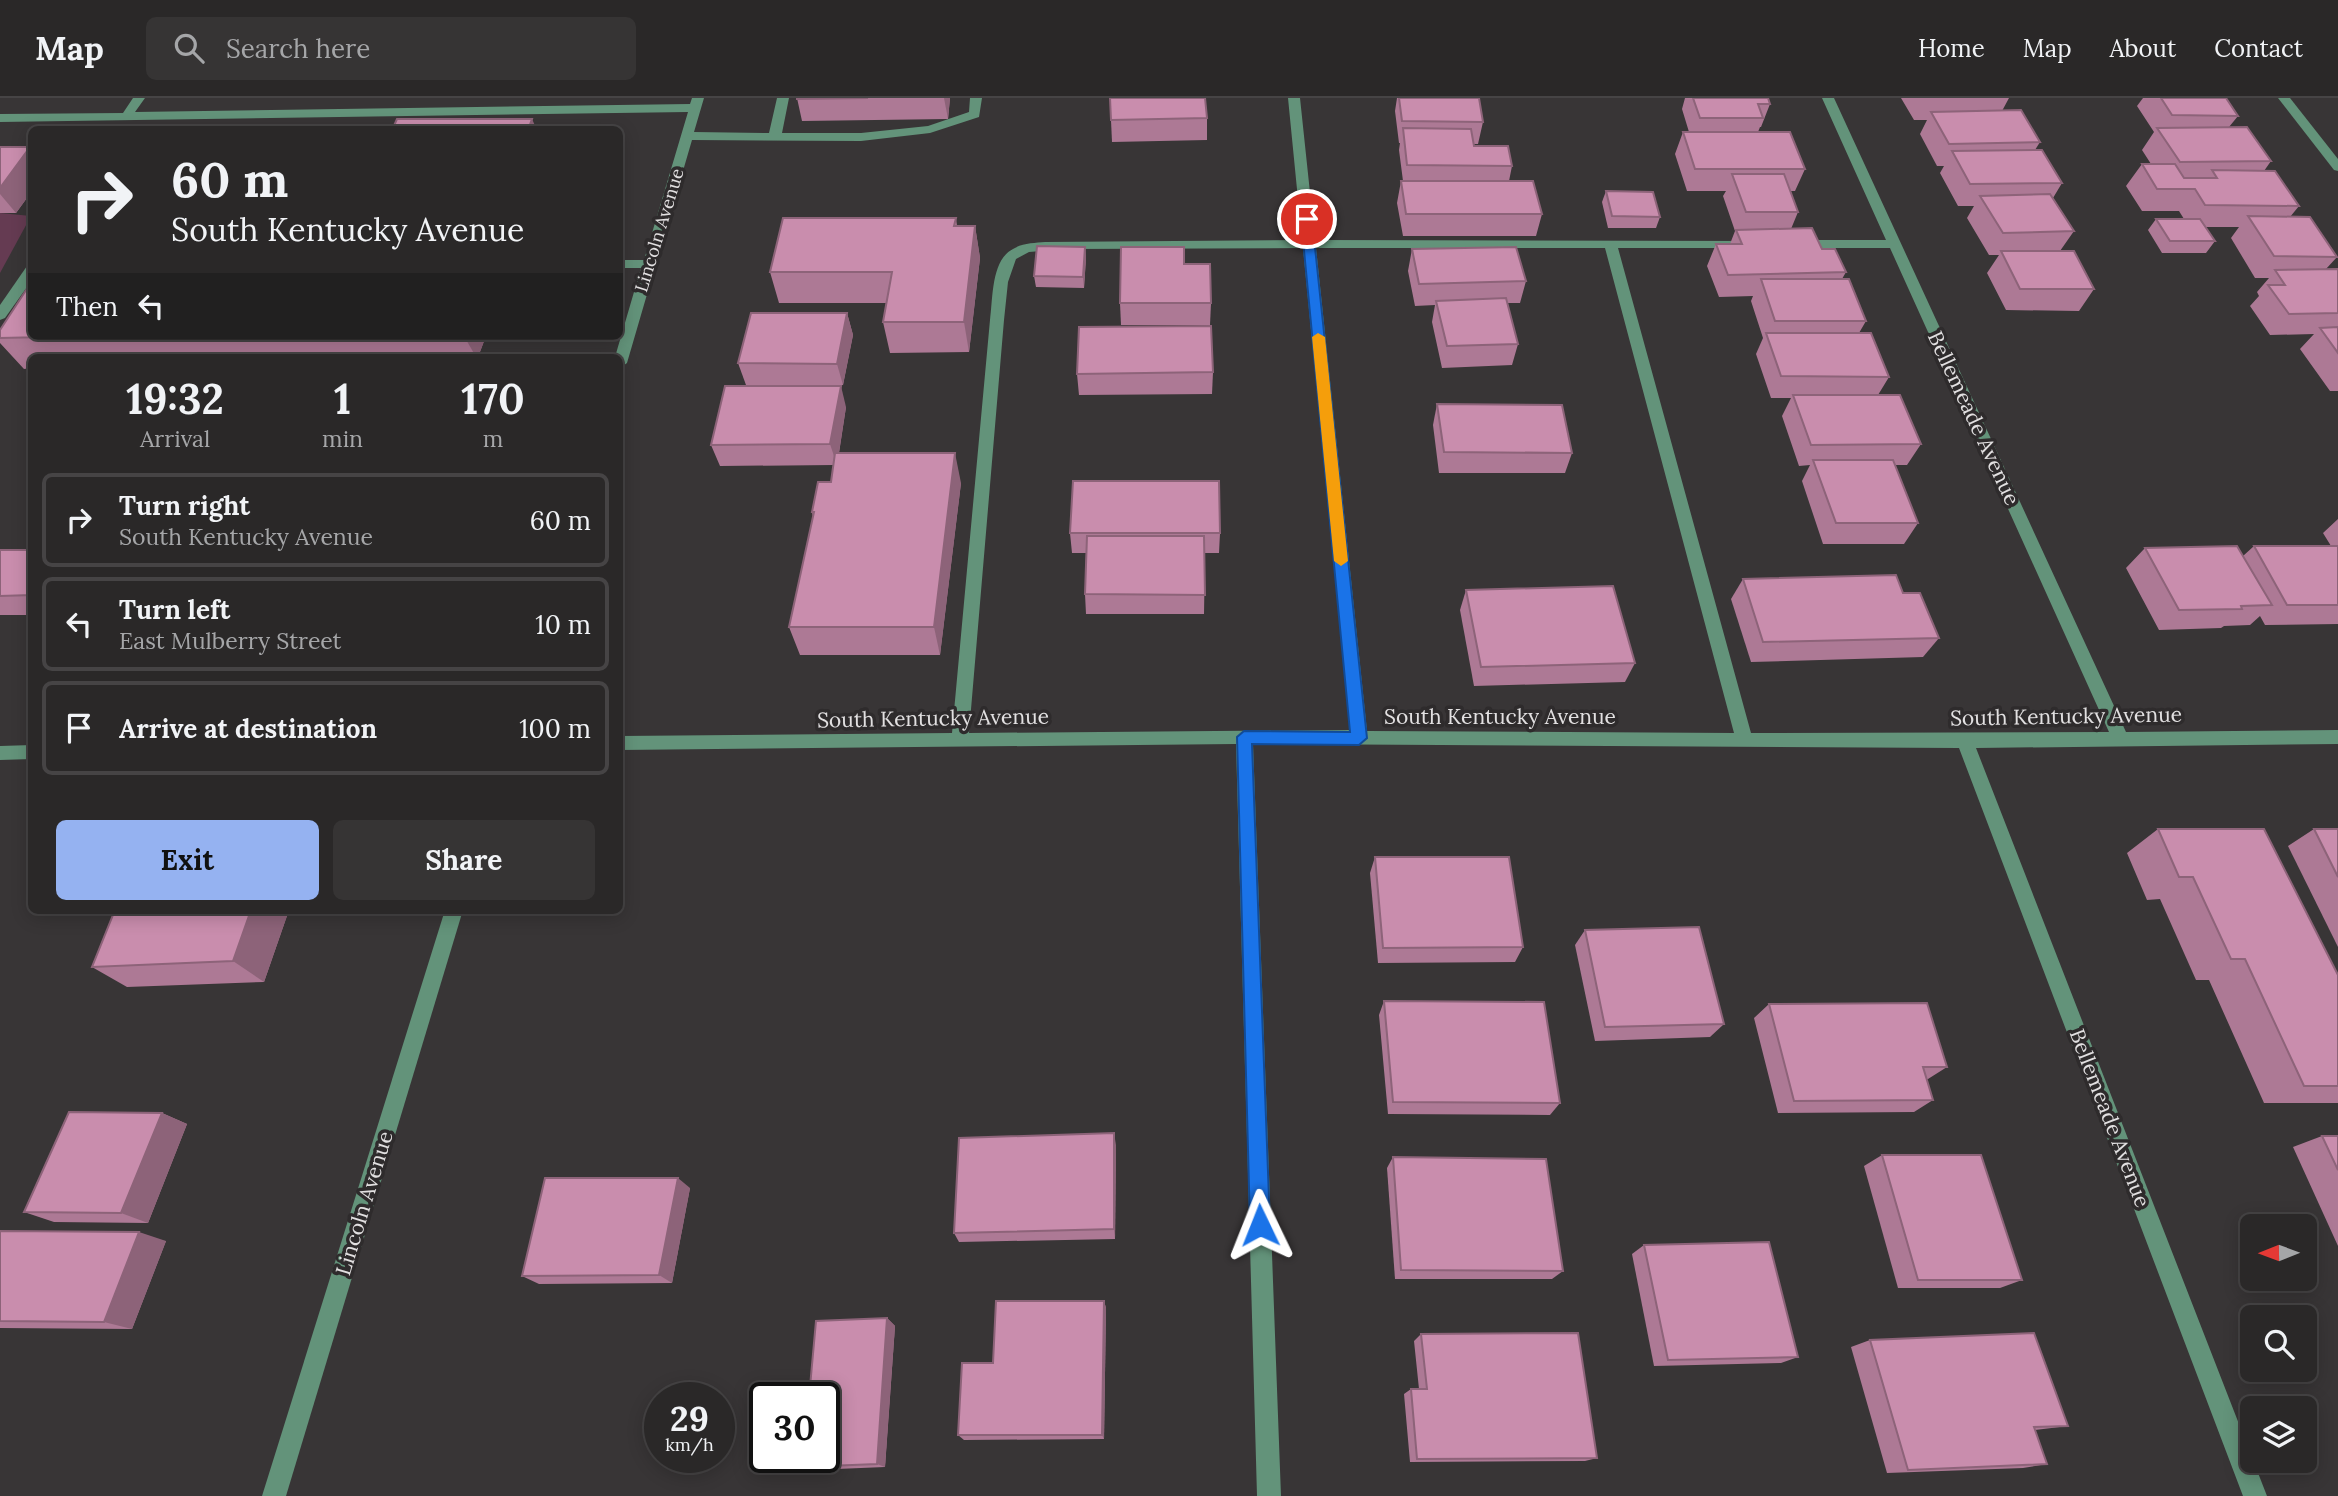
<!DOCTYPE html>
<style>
:root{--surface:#2a2828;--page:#363434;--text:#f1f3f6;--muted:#a5a6a8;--line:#464445;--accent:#95b2f1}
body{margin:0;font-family:Lora,serif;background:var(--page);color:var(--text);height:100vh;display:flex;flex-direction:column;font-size:26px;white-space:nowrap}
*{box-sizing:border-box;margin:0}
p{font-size:23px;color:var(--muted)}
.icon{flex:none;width:38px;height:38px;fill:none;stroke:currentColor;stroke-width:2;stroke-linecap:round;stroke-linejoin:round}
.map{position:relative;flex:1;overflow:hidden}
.details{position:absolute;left:28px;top:256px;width:595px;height:560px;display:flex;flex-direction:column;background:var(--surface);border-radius:10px;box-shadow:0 4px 18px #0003,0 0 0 2px var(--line)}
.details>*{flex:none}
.guide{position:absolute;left:28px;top:28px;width:595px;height:214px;border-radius:10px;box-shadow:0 4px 18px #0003,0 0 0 2px var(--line);background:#2a2828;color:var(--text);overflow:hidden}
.needle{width:46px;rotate:269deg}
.buttons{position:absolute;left:2240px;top:1116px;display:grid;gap:14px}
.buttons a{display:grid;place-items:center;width:77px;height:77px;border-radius:10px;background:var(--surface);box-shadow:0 4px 18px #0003,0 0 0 2px var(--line);font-size:35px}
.speed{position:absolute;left:644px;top:1284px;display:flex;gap:14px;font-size:35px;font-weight:700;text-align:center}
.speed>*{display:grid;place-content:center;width:91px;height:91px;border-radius:50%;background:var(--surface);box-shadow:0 4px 18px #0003,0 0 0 2px var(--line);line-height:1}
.speed small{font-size:18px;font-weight:400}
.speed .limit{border:4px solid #111;border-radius:10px;background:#fff;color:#111}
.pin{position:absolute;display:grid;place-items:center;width:60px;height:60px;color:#fff;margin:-30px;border:4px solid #fff;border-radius:50%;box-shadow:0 2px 7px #0007}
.me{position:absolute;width:77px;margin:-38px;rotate:358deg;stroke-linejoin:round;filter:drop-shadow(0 0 5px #0008)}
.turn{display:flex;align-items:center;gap:24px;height:147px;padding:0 28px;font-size:32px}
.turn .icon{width:91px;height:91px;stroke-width:2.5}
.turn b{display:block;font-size:49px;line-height:60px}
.then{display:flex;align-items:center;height:66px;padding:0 28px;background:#0003;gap:14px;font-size:26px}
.eta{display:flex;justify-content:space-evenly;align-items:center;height:119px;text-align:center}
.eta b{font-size:42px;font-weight:800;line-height:49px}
.primary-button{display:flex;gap:14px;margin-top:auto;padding:14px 28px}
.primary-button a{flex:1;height:80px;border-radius:10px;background:var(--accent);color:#111;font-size:28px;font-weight:800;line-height:80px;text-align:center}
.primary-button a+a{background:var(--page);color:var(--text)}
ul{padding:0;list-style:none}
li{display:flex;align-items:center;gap:21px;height:94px;margin:0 14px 10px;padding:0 14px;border:4px solid var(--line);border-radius:10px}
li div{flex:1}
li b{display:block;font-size:26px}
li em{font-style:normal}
header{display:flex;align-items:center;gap:42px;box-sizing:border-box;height:98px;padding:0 35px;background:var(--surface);border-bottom:2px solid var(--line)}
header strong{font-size:33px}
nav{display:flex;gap:38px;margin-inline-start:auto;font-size:24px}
.search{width:490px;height:63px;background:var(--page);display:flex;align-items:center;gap:18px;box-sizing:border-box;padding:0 24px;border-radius:10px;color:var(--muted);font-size:26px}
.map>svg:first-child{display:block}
.green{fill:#653b52}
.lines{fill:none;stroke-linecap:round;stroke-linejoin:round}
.minor{fill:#63937a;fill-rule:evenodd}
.wall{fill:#ad7995}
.shaded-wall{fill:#8d6379}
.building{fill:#c98dad;stroke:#8d6379;stroke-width:2}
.route{fill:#1a73e8;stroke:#114b97;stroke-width:2}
.slow{fill:#f59e0b}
.labels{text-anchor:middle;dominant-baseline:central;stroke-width:7;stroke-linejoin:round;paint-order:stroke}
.far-street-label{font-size:18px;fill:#e2e0e1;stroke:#2e2b2c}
.street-label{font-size:21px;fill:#e2e0e1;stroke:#2e2b2c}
</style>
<header>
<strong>Map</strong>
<div class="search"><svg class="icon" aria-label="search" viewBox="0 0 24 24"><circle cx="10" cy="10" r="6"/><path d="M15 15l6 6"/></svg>Search here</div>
<nav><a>Home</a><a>Map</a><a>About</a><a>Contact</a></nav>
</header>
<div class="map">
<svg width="2338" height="1398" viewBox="0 0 2338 1398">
<rect width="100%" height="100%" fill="#383536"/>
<path class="green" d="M0,115L31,118L0,175Z"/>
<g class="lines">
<g class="minor">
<path d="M133,0H145L135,14L690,6L692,0H704L694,34L769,35L777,0H789L782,35H861L928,28L969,14L970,0H982L979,19L930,35L861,43L692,42L627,265L620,270V259H615L641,170H620V162H644L688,14L0,24V16L123,15Z"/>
<path d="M1288,0H1300L1315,142L1751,143V149L1746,150H1618L1751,635L2109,634L1890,150H1795L1788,146L1795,142H1886L1822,0H1834L2126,634L2338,632V646L1976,650L2267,1398H2243L1959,650L1253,646L1281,1398H1257L1236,646L620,652V638L952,635L990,222C993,201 991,162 1013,151C1022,145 1035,145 1045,144L1302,142ZM1303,150L1350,632L969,635L1004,222L1008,184L1016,161L1029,154L1066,151ZM1316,150H1605L1734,635L1367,633Z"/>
<path d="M2278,0H2290L2338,61V73L2334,72Z"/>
<path d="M32,167V182L5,220L0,222V207L27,168Z"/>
<path d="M32,647V661L0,662V648Z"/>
<path d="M445,812H463L286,1398H262Z"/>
</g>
</g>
<g class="wall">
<path d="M797,0H950L948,21L802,23Z"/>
<path d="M1110,0L1207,20V42L1112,44Z"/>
<path d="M1397,0H1479L1483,24L1478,46H1474V48L1512,68L1509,83L1542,116L1536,138H1403L1397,105L1401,83H1403L1399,52L1400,45H1399L1395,13Z"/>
<path d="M1685,0H1768L1770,6L1761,29H1760L1758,34L1805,71L1795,93H1790L1798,114L1791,131L1822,151L1846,174L1842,181L1866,223L1859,235L1889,279L1878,297L1921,346L1907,367H1895L1918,425L1904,446H1823L1802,383L1810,367L1799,368L1782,318L1791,300H1771L1756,256L1763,240L1751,203L1753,198L1719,199L1707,168L1716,146H1730L1735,133L1723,98L1726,93H1687L1675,56L1683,34H1689L1682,11Z"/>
<path d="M1901,0H2009L2002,13L2040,44L2035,52L2062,85L2053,100L2074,133L2060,153L2094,191L2079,213L2006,212L1987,175L1999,157H1989L1967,120L1974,108H1958L1940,75L1944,68H1937L1920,36L1927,22H1914Z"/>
<path d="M2143,0H2226L2238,18L2229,29L2271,63L2264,73L2299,108L2290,119L2337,159L2326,171H2338V293H2330L2300,251L2314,236L2270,237L2250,208L2259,198L2257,194L2269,180H2255L2231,140L2239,129H2205L2215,143L2206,155H2162L2148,132L2156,121H2184L2179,113H2142L2126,88L2142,66H2151L2142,52L2154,34L2137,8Z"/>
<path d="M0,49H30L32,51V93L16,115H0Z"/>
<path d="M1606,93L1660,119L1656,130H1608L1602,104Z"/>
<path d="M956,120L957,128H975L980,160L969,254L890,255L883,224L886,205H779L770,174Z"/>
<path d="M1085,149L1086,160L1084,190L1036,189L1034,178Z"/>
<path d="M1412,151L1526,183L1520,205H1507L1518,246L1512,267L1442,270L1432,224L1435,207L1415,208L1408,173Z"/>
<path d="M1184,166L1211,205L1210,227H1121L1120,205Z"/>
<path d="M847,215L853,237L843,287H746L738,265Z"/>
<path d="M0,232L32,238H486L478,259H32V270L24,271L0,245Z"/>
<path d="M1213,274L1212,296L1079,297L1077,276Z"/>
<path d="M1437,306L1572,355L1565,375H1439L1433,327Z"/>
<path d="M846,309L839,355L961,385L940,557H800L789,529L813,419L812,414L831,384L834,367L720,368L711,347Z"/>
<path d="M2338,421V526L2265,527L2260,518L2250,527L2224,528L2221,530L2159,532L2126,470L2145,450L2243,458L2254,448H2331L2323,435Z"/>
<path d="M1070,435H1220L1219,455H1205L1204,516H1086L1085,496L1086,455H1072Z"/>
<rect x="0" y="452" width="32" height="65"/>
<path d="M1743,481L1903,495L1939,540L1923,559L1751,564L1731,501Z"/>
<path d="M1466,492L1635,565L1625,584L1474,588L1460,512Z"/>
<path d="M2158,731L2338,877V1005H2264L2209,882H2196L2160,801L2147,802L2127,755Z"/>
<path d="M2314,731H2338V849L2288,748Z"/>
<path d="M1375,759L1523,849L1515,864L1378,865L1370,775Z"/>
<path d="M115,812H289L264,884L127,889L92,869Z"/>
<path d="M1585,832L1724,926L1710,939L1595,943L1575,847Z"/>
<path d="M1384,903L1560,1005L1550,1017L1388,1016L1379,917Z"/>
<path d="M1769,906L1947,969L1928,981H1926L1933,1002L1914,1014L1778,1015L1754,920Z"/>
<path d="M162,1015L187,1026L148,1125L54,1124L24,1114Z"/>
<path d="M2322,1038H2338V1148L2293,1049Z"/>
<path d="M1116,1047L1115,1141L959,1144L954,1135Z"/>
<path d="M1882,1057L2022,1182L2000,1190H1898L1864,1068Z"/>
<path d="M1393,1059L1563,1173L1552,1181H1395L1387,1070Z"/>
<path d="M690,1090L672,1185L539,1186L522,1178Z"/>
<path d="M0,1133L166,1143L132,1231L0,1230Z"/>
<path d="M1644,1147L1798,1259L1781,1265L1654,1268L1632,1156Z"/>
<path d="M1104,1203L1106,1210L1104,1341L964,1342L958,1337L993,1265Z"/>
<path d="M887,1220L895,1228L885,1369L813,1372L802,1369Z"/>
<path d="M1421,1236L1597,1360L1585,1363L1410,1364L1404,1296L1411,1291H1419L1414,1243Z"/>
<path d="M1870,1242L2068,1328L2035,1332L2047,1366L2023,1370L1887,1375L1851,1249Z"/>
</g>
<g class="shaded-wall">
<path d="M944,0H950L948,21Z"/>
<path d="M532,21L537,32H528Z"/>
<path d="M30,49L32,51V93L16,115L0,96V90Z"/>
<path d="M975,128L980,160L969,254L964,224Z"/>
<path d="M1085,149L1086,160L1084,190L1083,179Z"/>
<path d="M847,215L853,237L843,287L837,266Z"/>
<path d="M464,238H486L478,259H476Z"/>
<path d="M841,288L846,309L837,367L830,346Z"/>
<path d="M955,355L961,385L940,557L934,529Z"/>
<path d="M251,812H289L264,884L233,863Z"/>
<path d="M162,1015L187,1026L148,1125L121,1115Z"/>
<path d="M1114,1035L1116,1047L1115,1141L1114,1131Z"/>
<path d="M678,1080L690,1090L672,1185L659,1177Z"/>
<path d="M139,1134L166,1143L132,1231L104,1224Z"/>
<path d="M1104,1203L1106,1210L1104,1341L1102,1337Z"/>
<path d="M887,1220L895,1228L885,1369L877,1366Z"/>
</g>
<g class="building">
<path d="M797,0H868L797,1Z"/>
<path d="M1110,0H1205L1207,20L1111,22Z"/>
<path d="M1399,0H1479L1483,24L1402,23Z"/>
<path d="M1693,0H1768L1770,6H1758L1763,20H1700Z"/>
<path d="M2161,0H2226L2238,18L2172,17Z"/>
<path d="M2021,12L2040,44L1949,46L1931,14Z"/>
<path d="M397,21H532L528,32H392Z"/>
<path d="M2247,29L2271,63L2180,64L2157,30Z"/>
<path d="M1403,30L1471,31L1474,48H1508L1512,68L1407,67Z"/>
<path d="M1683,34H1790L1805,71H1695Z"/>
<path d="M0,49H30L0,90Z"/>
<path d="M2042,52L2062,85L1970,86L1952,53Z"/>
<path d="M2142,66H2175L2184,80H2217L2212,72L2275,73L2299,108L2205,107L2195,91H2157Z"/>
<path d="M1732,76H1784L1798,114H1746Z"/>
<path d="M1401,83H1533L1542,116H1406Z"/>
<path d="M1606,93L1653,94L1660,119L1612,118Z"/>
<path d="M2050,96L2074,133L2003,135L1980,98Z"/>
<path d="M2248,118L2310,119L2337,159L2274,158Z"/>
<path d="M783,120H956L954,128H975L964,224H883L892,174H770Z"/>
<path d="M2156,121H2200L2215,143H2170Z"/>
<path d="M1812,130L1822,151H1835L1846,174L1728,177L1716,146H1742L1736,132Z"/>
<path d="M1037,148L1085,149L1083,179L1034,178Z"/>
<path d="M1121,149H1184V166H1210L1211,205H1120Z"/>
<path d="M1516,149L1526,183L1419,186L1412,151Z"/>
<path d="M2001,153H2074L2094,191H2020Z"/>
<path d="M2338,171V215L2289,216L2268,187H2285L2275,172Z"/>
<path d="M1761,181H1849L1866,223H1775Z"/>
<path d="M32,183V238H91L0,240V232Z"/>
<path d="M1506,200L1518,246L1447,248L1436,203Z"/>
<path d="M751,215H847L837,266L738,265Z"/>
<path d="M1211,228L1213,274L1077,276L1079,229Z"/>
<path d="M2338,229V255L2320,230Z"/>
<path d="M1766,235H1871L1889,279L1781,278Z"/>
<path d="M725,288H841L830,346L711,347Z"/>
<path d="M1793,297H1900L1921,346L1811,347Z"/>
<path d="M1437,306L1562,307L1572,355L1444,354Z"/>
<path d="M835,355H955L934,529H789L814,414H812L818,384H831Z"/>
<path d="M1813,362H1893L1918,425H1836Z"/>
<path d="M1073,383H1219L1220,435H1070Z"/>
<path d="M1087,438H1204L1205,497L1085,496Z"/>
<path d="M2237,448L2272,507L2241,508L2242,511L2179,512L2145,450Z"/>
<path d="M2254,448H2338V507H2287Z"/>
<path d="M0,452H32V497L0,498Z"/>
<path d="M1896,477L1903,495H1920L1939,540L1763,544L1743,481Z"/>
<path d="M1613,488L1635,565L1481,569L1466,492Z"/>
<path d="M2158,731H2264L2338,877V988H2304L2245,861H2231L2193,779H2179Z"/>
<path d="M2314,731H2338V779Z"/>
<path d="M1375,759H1509L1523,849L1383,850Z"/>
<path d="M115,812H251L233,863L92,869Z"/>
<path d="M1699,829L1724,926L1605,929L1585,832Z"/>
<path d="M1384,903L1544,904L1560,1005L1393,1004Z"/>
<path d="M1927,905L1947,969H1923L1933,1002L1794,1003L1769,906Z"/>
<path d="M69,1014L162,1015L121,1115L24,1114Z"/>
<path d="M1114,1035V1131L954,1135L959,1040Z"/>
<path d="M2322,1038H2338V1072Z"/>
<path d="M1882,1057H1981L2022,1182H1918Z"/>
<path d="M1393,1059L1546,1061L1563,1173L1401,1172Z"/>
<path d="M545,1080H678L659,1177L522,1178Z"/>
<path d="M0,1133L139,1134L104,1224L0,1223Z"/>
<path d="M1769,1144L1798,1259L1668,1262L1644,1147Z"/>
<path d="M996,1203H1104L1102,1337H958L962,1265H993Z"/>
<path d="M887,1220L877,1366L802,1369L803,1360H824V1300H809L816,1223Z"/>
<path d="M1578,1235L1597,1360L1417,1361L1411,1291H1427L1421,1236Z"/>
<path d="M2034,1235L2068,1328L2034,1329L2047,1366L1908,1372L1870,1242Z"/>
</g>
<path class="route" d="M1307,117L1312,121L1367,640L1359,647L1252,646L1270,1127L1267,1134L1260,1137L1253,1134L1250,1127L1237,639L1244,633L1350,634L1301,121Z"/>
<path class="slow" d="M1318,235L1325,239L1348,463L1341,468L1334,463L1312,239Z"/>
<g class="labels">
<g class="far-street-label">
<text transform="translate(659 132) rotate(-73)">Lincoln Avenue</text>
</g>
<g class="street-label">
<text transform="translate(1974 320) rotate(65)">Bellemeade Avenue</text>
<text x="1500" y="618">South Kentucky Avenue</text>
<text transform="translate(2066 618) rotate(-1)">South Kentucky Avenue</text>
<text transform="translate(933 620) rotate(-1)">South Kentucky Avenue</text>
<text transform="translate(2110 1020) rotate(69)">Bellemeade Avenue</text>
<text transform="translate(364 1105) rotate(-73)">Lincoln Avenue</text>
</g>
</g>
</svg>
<div class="buttons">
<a><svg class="needle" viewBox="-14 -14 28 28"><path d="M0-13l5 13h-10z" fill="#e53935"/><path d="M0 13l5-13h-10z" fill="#a5a6a8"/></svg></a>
<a><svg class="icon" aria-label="search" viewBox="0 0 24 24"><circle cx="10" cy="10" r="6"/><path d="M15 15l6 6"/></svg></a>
<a><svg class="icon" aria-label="layers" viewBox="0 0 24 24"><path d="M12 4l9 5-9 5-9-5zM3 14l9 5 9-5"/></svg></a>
</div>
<div class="speed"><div>29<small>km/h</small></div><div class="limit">30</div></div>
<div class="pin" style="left:1307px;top:121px;background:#d93025"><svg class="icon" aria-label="arrive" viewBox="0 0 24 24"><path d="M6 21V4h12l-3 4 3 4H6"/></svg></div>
<svg class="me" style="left:1260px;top:1127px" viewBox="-20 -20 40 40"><path d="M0-17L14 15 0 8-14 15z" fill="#1a73e8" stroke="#fff" stroke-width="4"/></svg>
<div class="guide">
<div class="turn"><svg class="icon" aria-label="right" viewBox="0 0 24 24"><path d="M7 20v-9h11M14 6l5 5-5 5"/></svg><div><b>60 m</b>South Kentucky Avenue</div></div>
<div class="then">Then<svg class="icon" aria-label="left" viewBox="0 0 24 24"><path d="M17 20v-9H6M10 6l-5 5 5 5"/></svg></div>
</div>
<section class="details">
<div class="eta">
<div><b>19:32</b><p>Arrival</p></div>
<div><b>1</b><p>min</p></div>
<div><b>170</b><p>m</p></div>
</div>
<ul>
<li><svg class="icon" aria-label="right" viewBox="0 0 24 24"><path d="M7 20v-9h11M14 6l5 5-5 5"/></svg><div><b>Turn right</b><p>South Kentucky Avenue</p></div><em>60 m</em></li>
<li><svg class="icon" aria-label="left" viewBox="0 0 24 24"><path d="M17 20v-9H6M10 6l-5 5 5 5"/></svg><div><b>Turn left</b><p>East Mulberry Street</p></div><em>10 m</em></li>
<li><svg class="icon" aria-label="arrive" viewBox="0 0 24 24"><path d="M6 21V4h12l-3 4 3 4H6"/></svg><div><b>Arrive at destination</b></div><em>100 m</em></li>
</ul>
<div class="primary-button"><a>Exit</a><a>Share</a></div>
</section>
</div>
